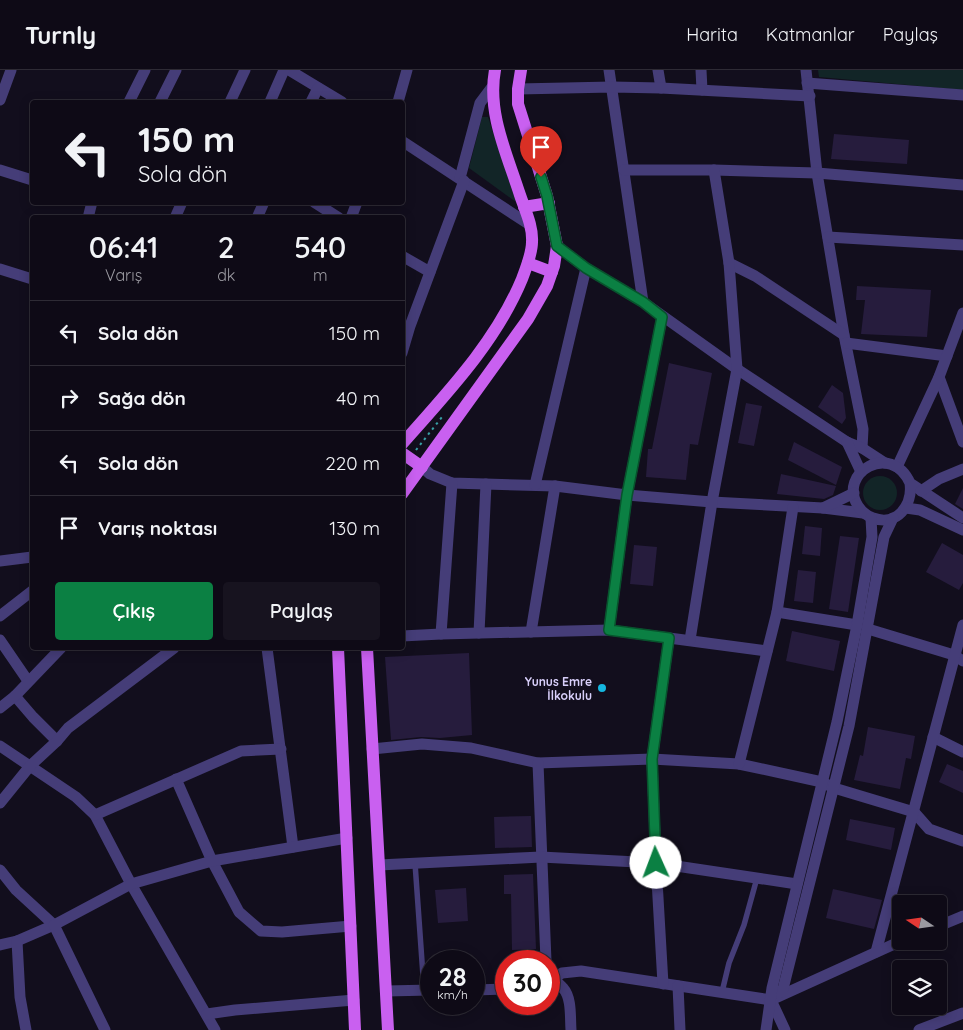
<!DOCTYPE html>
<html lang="tr">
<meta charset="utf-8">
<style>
:root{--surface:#0e0a16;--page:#17131f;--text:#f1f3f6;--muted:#9b9aa1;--line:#2e2b35;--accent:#0b8043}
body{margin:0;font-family:Quicksand,sans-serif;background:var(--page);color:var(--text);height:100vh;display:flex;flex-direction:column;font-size:19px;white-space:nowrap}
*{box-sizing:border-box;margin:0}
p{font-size:16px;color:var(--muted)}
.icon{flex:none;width:28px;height:28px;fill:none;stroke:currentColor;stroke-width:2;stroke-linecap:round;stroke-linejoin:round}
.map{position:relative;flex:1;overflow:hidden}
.side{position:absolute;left:30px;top:145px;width:375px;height:435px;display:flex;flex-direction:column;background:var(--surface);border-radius:5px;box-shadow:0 2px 12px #0003,0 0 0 1px var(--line)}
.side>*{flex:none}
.banner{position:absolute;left:30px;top:30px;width:375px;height:105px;border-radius:5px;box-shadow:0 2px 12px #0003,0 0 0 1px var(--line);background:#0e0a16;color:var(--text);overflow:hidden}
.needle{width:32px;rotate:283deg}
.tools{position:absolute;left:892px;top:825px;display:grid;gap:10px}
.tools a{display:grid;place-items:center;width:55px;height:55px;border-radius:5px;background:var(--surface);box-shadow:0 2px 12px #0003,0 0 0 1px var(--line);font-size:25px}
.speed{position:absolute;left:420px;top:880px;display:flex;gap:10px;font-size:25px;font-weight:700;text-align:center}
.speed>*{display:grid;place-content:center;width:65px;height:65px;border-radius:50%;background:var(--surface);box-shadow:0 2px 12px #0003,0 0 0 1px var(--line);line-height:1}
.speed small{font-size:12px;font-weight:400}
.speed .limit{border:8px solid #d22;background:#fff;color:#111}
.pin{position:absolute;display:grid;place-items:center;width:42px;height:42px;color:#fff;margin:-51px -21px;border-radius:50% 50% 50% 0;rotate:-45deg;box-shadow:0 0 5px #0007}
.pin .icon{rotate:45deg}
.me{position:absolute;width:55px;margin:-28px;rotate:358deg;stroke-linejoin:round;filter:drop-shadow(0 0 4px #0008)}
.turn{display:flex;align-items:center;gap:18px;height:105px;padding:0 25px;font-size:22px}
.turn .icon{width:65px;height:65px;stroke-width:2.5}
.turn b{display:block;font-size:35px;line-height:42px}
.eta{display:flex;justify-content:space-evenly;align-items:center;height:85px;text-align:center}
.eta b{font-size:30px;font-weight:600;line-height:35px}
.cta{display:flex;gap:10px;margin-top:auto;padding:10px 25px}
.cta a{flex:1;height:58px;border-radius:5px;background:var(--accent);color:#fff;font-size:20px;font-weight:600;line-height:58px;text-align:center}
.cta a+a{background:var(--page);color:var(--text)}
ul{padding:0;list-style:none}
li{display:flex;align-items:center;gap:15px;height:65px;padding:0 25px;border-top:1px solid var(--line)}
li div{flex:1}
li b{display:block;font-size:19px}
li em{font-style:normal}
header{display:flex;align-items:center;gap:30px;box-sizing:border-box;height:70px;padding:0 25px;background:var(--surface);border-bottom:1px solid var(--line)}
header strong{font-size:24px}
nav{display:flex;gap:28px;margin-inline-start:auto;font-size:18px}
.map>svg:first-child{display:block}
.green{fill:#122527}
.building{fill:#261c3d}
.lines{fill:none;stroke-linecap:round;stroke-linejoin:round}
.path{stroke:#38a0a5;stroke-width:2;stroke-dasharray:2.5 4;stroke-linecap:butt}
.service{stroke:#453d78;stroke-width:5.5}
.minor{stroke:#453d78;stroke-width:11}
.primary{stroke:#c960f0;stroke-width:12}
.route-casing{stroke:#07532c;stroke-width:12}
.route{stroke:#0b8043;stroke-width:9}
.poi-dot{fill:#15b7e0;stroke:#120e1d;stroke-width:2}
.labels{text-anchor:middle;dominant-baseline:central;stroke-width:5;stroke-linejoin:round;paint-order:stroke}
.poi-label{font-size:12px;font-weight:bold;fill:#d8cffa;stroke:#120e1d;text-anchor:end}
</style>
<header>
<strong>Turnly</strong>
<nav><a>Harita</a><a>Katmanlar</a><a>Paylaş</a></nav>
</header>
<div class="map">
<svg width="963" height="960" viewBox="0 0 963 960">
<rect width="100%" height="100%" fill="#120e1d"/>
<g class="green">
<path d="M818,0H963V20L819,7Z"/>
<path d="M482,47H488L516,132L469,98Z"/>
<circle cx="880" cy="423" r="17"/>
</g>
<g class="building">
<path d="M834,64L909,70L907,94L831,89Z"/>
<path d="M857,216L931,220L927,267L861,264L865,230H856Z"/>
<path d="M669,293L712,303L698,375L690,374L686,410L646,407L648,379H652Z"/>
<path d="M832,315L843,323L846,348L842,354L818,337Z"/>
<path d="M746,333L762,336L754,376L738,373Z"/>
<path d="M794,372L842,397L836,415L788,390Z"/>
<path d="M781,404L836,416L833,425L824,429L777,424Z"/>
<path d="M963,418V439L955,434Z"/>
<path d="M805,456L822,458L820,486L802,484Z"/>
<path d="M840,466L859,468L848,542L829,539Z"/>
<path d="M942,473L963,485V513L959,520L926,502Z"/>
<path d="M634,475L657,477L653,516L630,514Z"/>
<path d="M798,500L816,502L813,533L794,531Z"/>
<path d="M792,561L840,571L834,601L786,591Z"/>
<path d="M469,583L472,665L440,668L421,667L391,670L385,587Z"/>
<path d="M868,657L915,666L911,689L906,688L900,719L854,710L860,685L863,686Z"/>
<path d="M947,694L963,701V723L939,712Z"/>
<path d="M531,746L532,777L495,778L494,747Z"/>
<path d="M850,749L895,758L891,780L846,770Z"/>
<path d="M533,804L536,879L512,880L511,824H504V805Z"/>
<path d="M466,818L468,851L438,853L435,820Z"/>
<path d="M833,819L882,830L874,859L826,848Z"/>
</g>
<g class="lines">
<path class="path" d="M416,380L442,347"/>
<g class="service">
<path d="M415,793L424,920"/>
<path d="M722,922L729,893L744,855L757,808"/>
</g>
<g class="minor">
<path d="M289,0L342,32"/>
<path d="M609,0L643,232"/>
<path d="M658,0L661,18"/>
<path d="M701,0L702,20"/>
<path d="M806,0L817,103L844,265L863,359L862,378"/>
<path d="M807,13L963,25"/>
<path d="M518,19L612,17L661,18L810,26"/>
<path d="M0,30L11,0"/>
<path d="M129,32L145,0"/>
<path d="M160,32L176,0"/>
<path d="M230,32L245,0"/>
<path d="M270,32L284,0"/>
<path d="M311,32L318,18"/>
<path d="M398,32L407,0"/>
<path d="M402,71L530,155"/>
<path d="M0,100L32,110"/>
<path d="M624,100H714L817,103L963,115"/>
<path d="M460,108L480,33L492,17"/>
<path d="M314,132L339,148"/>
<path d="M88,148L92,132"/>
<path d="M175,148L182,132"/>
<path d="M257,148L264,132"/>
<path d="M351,148L357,132"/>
<path d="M828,167L963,175"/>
<path d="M557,176L586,198L643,232L737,299L847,372L862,378L885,393"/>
<path d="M402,186L430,202"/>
<path d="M729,193L755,206L844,265"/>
<path d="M0,199L32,209"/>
<path d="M846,273L947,286"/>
<path d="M402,283L410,256L464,111"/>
<path d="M939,307L963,372"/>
<path d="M847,372L861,402"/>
<path d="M422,397L430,404L452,413L555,416L627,425L712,432L823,438L863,443"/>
<path d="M897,397L939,307L963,243"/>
<path d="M910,413C913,435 897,457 873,448C867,446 862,442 858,436C837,403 891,371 910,413L963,448"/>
<path d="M535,415L586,198"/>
<path d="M921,421L939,409L963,399"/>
<path d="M823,438L854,423"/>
<path d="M906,438L920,440L963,460"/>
<path d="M0,491L32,487"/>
<path d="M777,542L857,555"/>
<path d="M0,546L32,521"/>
<path d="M868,559L954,585L963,591"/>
<path d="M609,560L627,425L662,247"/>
<path d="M531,562L555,416"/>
<path d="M479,563L486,414"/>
<path d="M441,564L452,413"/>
<path d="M402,566L441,564L609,560L767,581"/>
<path d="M0,570L28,611"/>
<path d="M690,570L712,432L737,299L729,193L714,100"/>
<path d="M267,578L293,777"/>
<path d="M15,626L33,647L57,671"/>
<path d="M0,638L15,626L61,578"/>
<path d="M933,667L963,682"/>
<path d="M0,676L76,727L95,745L131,814L215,960"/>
<path d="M372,679L422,674L471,678L538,693L652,689L739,694L822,712L834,718L914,742L929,759L963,771"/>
<path d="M538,693L546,891"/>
<path d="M739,694L777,542L793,437"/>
<path d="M176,709L212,791L239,842L261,861L282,862L351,856"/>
<path d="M0,733L30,696L57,671L68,658L174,578"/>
<path d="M95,745L241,681L281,679"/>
<path d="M379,795L541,787L656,793L797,814"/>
<path d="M0,800L16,820L54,855L17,871L0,875"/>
<path d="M939,856L963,846"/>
<path d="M17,871L20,927L26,960"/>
<path d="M876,882L963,555"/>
<path d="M550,904C553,910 558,912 563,918C572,928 570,947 571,960"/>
<path d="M549,912L562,903L581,901L771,930L901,871"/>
<path d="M663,914L656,793L652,689L669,568"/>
<path d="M678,916L680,960"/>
<path d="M474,920L506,919"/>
<path d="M386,921L431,920"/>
<path d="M771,930L783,919L849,656L884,467L893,448"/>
<path d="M771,930L785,960"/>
<path d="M207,944L235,940L354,930"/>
<path d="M105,960L54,855L131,814L212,791L347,768"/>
<path d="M766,960L772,918L837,652L857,555L872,467L871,448"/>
<path d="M919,960L963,943"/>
</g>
<g class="primary">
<path d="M524,137L549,133"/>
<path d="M528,193L552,202"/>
<path d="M402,374C447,323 496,272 522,209C526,198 532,184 532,172C533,156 525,140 520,125C507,84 487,43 495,0"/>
<path d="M402,383L422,397"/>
<path d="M402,424L528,249L547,216L554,196L557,176L547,126L518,34V19L521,0"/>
<path d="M338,578L355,960"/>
<path d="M367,578L388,960"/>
</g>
</g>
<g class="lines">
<defs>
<path id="route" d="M541,107L547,126L557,176L586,198L643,232L662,247L627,425L609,560L669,568L652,689L656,793"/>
</defs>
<use href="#route" class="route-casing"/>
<use href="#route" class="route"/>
</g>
<circle class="poi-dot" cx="602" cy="618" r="5"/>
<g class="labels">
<g class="poi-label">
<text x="592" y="611">Yunus Emre<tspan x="592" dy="14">İlkokulu</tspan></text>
</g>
</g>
</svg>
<div class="tools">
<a><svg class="needle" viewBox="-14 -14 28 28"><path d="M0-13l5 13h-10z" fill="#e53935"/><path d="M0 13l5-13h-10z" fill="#9b9aa1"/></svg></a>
<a><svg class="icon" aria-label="layers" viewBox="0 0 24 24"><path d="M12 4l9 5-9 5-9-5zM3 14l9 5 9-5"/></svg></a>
</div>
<div class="speed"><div>28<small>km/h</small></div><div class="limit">30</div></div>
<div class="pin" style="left:541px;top:107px;background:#d93025"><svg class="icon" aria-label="arrive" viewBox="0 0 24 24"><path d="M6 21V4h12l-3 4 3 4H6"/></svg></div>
<svg class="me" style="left:656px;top:793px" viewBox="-20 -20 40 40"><circle r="19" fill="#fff"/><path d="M0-13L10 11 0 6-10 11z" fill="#0b8043"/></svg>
<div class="banner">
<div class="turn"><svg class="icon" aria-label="left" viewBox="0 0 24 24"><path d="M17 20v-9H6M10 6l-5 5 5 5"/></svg><div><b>150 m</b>Sola dön</div></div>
</div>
<section class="side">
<div class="eta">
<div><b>06:41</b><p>Varış</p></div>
<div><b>2</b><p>dk</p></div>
<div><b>540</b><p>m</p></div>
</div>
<ul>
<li><svg class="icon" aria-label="left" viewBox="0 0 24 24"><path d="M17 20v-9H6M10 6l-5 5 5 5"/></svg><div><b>Sola dön</b></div><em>150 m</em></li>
<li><svg class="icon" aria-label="right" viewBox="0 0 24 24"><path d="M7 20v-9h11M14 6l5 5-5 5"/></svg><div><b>Sağa dön</b></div><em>40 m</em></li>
<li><svg class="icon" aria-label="left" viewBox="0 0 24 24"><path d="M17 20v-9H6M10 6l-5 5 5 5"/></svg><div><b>Sola dön</b></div><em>220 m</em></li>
<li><svg class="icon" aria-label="arrive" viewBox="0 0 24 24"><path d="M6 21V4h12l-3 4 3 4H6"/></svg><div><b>Varış noktası</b></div><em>130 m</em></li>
</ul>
<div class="cta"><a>Çıkış</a><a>Paylaş</a></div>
</section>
</div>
